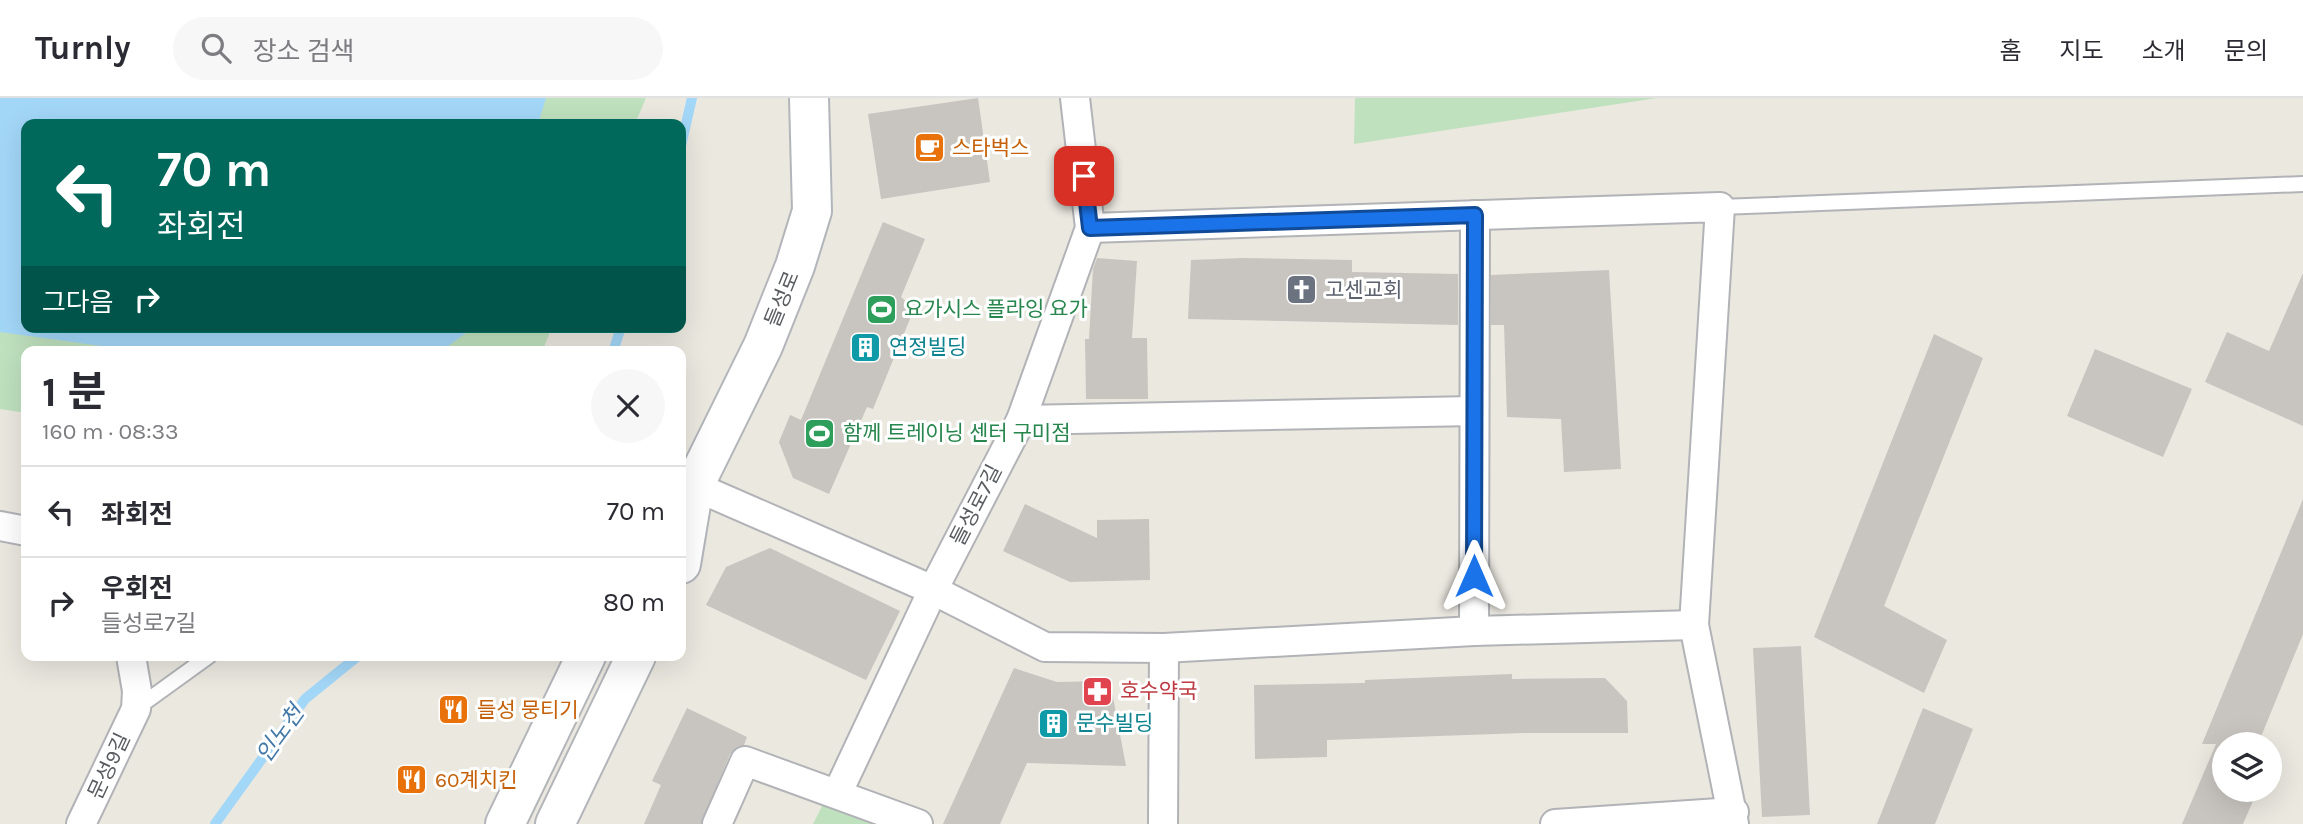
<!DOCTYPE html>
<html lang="ko">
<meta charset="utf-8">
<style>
:root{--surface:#fff;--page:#f7f7f7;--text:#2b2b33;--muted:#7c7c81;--line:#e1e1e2}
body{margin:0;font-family:Karla,"Noto Sans KR",sans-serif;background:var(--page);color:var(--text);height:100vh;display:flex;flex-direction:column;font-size:26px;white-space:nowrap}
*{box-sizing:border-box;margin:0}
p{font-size:23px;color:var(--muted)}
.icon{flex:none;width:38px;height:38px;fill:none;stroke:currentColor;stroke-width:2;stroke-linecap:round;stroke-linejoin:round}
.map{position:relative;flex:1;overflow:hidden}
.panel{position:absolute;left:21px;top:248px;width:665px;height:315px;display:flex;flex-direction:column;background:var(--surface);border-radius:14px;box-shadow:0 7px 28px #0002}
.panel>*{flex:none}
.guide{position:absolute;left:21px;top:21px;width:665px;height:214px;border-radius:14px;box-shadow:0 7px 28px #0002;background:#00695c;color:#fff;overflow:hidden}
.controls{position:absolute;left:2212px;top:634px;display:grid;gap:14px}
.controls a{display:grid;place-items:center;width:70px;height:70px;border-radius:50%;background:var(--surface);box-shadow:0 7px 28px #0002;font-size:35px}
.pin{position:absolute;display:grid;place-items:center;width:60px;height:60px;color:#fff;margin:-30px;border-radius:14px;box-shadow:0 4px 10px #0006}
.me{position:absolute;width:77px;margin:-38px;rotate:0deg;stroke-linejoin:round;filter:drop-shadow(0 0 5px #0008)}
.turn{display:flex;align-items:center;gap:24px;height:147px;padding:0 21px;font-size:32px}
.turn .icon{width:91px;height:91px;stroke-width:2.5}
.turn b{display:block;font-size:49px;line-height:60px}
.then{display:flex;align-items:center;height:66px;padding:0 21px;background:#0003;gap:14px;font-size:26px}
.round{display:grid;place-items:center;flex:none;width:74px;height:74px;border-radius:37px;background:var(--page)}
.overview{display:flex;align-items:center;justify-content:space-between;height:119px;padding:0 21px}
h1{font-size:42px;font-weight:700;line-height:52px}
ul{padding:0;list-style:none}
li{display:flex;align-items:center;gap:21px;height:91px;padding:0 21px;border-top:2px solid var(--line)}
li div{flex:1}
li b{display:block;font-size:26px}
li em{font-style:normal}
header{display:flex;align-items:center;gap:42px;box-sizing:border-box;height:98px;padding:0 35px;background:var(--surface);border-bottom:2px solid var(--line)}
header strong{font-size:33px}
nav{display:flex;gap:38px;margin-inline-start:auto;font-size:24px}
.search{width:490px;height:63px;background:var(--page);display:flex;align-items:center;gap:18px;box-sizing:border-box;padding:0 24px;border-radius:38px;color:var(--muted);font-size:26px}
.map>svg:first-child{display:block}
.green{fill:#bfe1be}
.water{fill:#a3d7f8}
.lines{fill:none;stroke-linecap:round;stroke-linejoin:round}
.stream{stroke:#a3d7f8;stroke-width:10}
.building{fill:#c8c4bf}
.lane-casing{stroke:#b1b3b7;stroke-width:18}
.street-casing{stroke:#b1b3b7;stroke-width:32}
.secondary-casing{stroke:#b2b5ba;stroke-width:42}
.lane{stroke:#fff;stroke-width:14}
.street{stroke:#fff;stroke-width:28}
.secondary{stroke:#fff;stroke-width:38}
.route-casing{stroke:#114b97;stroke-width:18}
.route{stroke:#1a73e8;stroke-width:12}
.labels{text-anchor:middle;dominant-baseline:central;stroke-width:6;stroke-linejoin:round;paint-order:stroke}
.food-label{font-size:21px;fill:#c56008;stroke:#fff;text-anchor:start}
.worship-label{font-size:21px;fill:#5b616d;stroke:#fff;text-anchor:start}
.street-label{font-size:21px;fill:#595c60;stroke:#fff}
.leisure-label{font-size:21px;fill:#27864d;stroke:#fff;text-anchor:start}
.culture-label{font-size:21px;fill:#0d838f;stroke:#fff;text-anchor:start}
.health-label{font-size:21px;fill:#be3a42;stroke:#fff;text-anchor:start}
.water-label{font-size:23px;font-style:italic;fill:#4278a7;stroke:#fff}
</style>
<header>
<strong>Turnly</strong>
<div class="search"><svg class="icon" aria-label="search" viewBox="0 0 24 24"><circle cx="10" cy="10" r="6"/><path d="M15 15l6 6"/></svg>장소 검색</div>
<nav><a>홈</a><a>지도</a><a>소개</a><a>문의</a></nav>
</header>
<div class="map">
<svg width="2303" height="726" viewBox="0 0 2303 726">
<rect width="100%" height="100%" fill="#ebe8e0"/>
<g class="green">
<path d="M0,0H646L635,26H26V229H552L542,254H26V315L0,311Z"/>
<path d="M1355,0H1657L1354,46Z"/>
<path d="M828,696L906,726H813Z"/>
</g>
<path class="water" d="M0,0H546L538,26H26V229H474L440,254H145L0,234Z"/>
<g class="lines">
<g class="stream">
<path d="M681,48L692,0"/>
<path d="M613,254L621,229"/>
<path d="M215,726L305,601L358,558"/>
</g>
</g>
<g class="building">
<path d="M978,0L990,84L881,101L868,16Z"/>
<path d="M883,124L925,141L901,199L914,211L873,311L867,309L829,396L793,380L779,344L790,317L801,322Z"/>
<path d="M1097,160L1137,163L1132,240H1147L1148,301H1086L1085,241H1089L1093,171Z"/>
<path d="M1244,160L1352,162V174L1458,176V227L1188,221L1191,162Z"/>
<path d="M1609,172L1621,371L1564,374L1561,321L1507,319L1504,227H1491V177Z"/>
<path d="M2303,175V328L2205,284L2227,234L2269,253Z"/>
<path d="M1934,236L1983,260L1884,508L1947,542L1924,595L1814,539Z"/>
<path d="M2095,251L2192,291L2163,359L2067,318Z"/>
<path d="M2303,401V536L2258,646H2224V691L2253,703L2243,726H2182L2216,646H2202Z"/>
<path d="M1025,406L1097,440V422L1149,421L1150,482L1070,484L1003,453Z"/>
<path d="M770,450L900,513L866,582L706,507L726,469Z"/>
<path d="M1801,548L1810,717L1762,719L1753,550Z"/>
<path d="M1014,570L1057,584L1110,583L1126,668L1027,665L1000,726H943Z"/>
<path d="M1512,576V581L1605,580L1627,603L1628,635H1523L1327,642V659L1255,661L1254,587L1365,585V582Z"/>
<path d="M687,610L747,639L744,647L730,656L701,726H644L661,687L652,683Z"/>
<path d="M1923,610L1973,631L1935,726H1877Z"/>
</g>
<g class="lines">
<defs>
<g id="lane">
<path d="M1720,109L2303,86"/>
<path d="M137,610L209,558"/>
</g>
<g id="street">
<path d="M1090,130L1720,109L1694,527L1734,726"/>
<path d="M1021,322L1474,313"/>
<path d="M694,388L933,492L1045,549L1164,550L1474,533L1694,527"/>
<path d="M0,428L26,433"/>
<path d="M1474,533L1475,117"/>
<path d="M838,694L933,492L1021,322L1090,130L1075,0"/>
<path d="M81,726L136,611L137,593L131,558"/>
<path d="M717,726L745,663L918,726"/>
<path d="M1163,726L1164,550"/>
<path d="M1555,726L1734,714"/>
</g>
<g id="secondary">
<path d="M681,466L694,388L763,248L795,168L812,113L809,0"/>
<path d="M505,726L586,558"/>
<path d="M555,726L636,558"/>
</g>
</defs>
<use href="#lane" class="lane-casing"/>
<use href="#street" class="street-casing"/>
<use href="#secondary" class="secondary-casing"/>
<use href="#lane" class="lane"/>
<use href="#street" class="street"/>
<use href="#secondary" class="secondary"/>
</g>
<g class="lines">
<defs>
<path id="route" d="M1084,78L1090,130L1475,117L1474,478"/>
</defs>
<use href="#route" class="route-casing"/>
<use href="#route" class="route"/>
</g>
<defs>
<symbol id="cafe-square" viewBox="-11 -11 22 22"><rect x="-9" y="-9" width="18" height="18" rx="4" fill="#e8710a" stroke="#fff"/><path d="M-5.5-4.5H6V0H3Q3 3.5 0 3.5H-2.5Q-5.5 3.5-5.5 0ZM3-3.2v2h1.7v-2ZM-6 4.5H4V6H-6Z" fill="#fff"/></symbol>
<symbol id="church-square" viewBox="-11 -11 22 22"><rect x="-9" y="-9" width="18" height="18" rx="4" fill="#6b7280" stroke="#fff"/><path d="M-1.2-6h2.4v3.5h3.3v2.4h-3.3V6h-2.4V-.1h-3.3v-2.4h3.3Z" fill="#fff"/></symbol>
<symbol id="stadium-square" viewBox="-11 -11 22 22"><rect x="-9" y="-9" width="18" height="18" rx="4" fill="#2e9e5b" stroke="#fff"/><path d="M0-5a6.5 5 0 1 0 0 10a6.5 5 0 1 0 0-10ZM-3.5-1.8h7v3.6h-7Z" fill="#fff"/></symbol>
<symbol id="building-square" viewBox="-11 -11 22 22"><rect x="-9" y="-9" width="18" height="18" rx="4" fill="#0f9aa8" stroke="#fff"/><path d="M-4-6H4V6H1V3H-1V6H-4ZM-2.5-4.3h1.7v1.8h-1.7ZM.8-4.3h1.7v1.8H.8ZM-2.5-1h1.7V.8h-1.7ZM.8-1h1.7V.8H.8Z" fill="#fff"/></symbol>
<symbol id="pharmacy-square" viewBox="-11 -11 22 22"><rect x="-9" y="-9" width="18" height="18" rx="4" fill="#e0444e" stroke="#fff"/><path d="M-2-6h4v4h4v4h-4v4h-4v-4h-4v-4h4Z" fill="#fff"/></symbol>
<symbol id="restaurant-square" viewBox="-11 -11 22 22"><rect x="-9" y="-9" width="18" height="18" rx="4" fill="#e8710a" stroke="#fff"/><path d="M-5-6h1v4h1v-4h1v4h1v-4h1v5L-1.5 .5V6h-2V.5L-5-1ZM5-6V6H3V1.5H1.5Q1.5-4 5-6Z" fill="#fff"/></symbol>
</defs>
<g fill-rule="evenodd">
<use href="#cafe-square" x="912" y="32" width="35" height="35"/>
<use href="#church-square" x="1284" y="174" width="35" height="35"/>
<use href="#stadium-square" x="864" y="194" width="35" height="35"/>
<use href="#building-square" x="848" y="232" width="35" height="35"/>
<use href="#stadium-square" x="802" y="318" width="35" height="35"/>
<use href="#pharmacy-square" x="1080" y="576" width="35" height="35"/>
<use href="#restaurant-square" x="436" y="594" width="35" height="35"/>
<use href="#building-square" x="1036" y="608" width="35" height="35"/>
<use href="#restaurant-square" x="394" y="664" width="35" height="35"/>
</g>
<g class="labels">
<g class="food-label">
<text x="952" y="50">스타벅스</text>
<text x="477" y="612">들성 뭉티기</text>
<text x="435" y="682">60계치킨</text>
</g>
<g class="worship-label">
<text x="1325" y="192">고센교회</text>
</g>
<g class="street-label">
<text transform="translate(782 201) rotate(-68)">들성로</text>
<text transform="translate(976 407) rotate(-63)">들성로7길</text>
<text transform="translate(109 668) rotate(-65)">문성9길</text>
</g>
<g class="leisure-label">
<text x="904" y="211">요가시스 플라잉 요가</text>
<text x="843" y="335">함께 트레이닝 센터 구미점</text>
</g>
<g class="culture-label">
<text x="889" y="249">연정빌딩</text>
<text x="1076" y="625">문수빌딩</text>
</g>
<g class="health-label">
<text x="1120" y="593">호수약국</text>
</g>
<g class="water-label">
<text transform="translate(280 636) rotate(-54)">인노천</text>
</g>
</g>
</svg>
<div class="controls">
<a><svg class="icon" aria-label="layers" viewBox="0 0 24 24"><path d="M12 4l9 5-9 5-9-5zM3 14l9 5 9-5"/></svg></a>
</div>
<div class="pin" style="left:1084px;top:78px;background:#d93025"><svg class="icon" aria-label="arrive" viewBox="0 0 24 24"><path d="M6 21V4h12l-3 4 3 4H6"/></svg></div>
<svg class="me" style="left:1474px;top:478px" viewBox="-20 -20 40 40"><path d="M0-17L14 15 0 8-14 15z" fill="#1a73e8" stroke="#fff" stroke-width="4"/></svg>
<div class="guide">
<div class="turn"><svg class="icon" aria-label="left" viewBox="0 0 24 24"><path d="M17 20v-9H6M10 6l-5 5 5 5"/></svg><div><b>70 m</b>좌회전</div></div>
<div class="then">그다음<svg class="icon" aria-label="right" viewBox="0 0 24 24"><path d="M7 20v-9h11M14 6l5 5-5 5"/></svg></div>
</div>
<section class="panel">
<div class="overview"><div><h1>1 분</h1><p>160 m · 08:33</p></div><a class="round"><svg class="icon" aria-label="close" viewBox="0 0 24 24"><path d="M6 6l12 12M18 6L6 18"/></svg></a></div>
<ul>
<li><svg class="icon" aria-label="left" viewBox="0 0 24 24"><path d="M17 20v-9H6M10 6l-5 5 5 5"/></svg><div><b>좌회전</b></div><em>70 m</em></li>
<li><svg class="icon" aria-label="right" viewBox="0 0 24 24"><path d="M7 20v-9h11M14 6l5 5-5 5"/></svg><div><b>우회전</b><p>들성로7길</p></div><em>80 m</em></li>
</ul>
</section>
</div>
